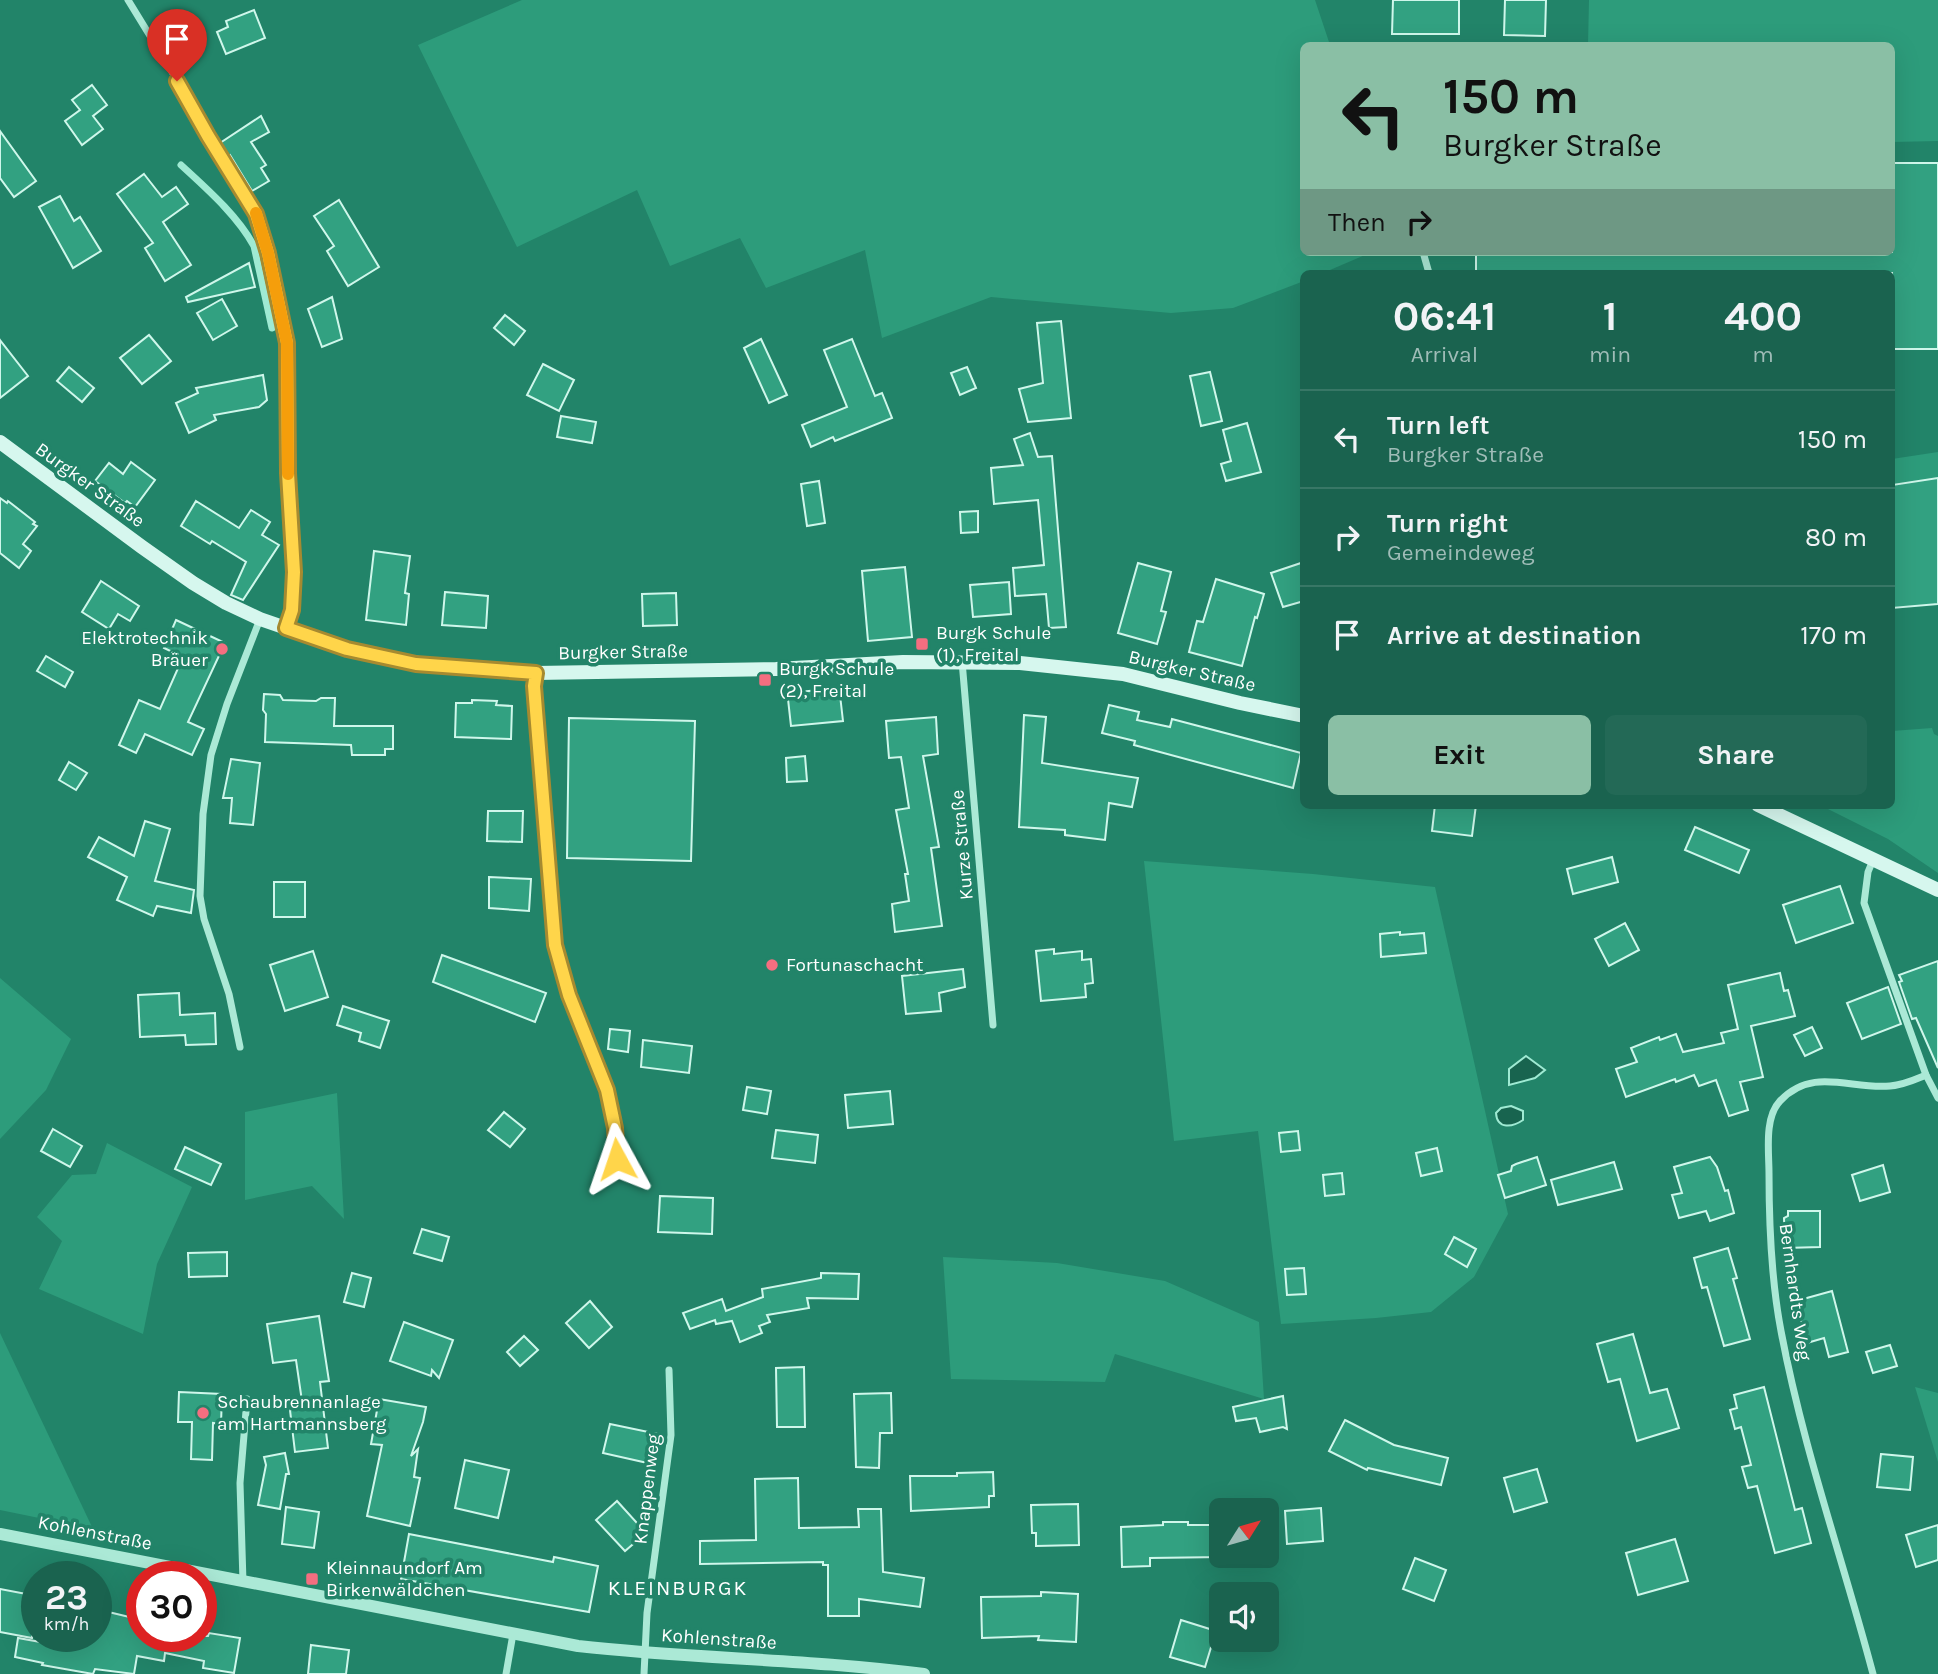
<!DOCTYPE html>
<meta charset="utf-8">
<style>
:root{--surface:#1a634f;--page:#236956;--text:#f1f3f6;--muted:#9fbcb7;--line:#387766;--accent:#8abfa5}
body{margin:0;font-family:Karla,sans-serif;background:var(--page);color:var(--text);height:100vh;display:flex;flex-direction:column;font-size:26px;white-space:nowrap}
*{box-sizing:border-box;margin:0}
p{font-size:23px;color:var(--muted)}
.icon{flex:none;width:38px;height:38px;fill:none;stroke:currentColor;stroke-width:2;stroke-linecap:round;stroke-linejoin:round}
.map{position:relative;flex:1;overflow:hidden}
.sheet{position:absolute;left:1300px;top:270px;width:595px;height:539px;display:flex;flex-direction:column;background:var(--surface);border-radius:10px;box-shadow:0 7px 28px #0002}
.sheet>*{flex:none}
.banner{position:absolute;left:1300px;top:42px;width:595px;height:214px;border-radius:10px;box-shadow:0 7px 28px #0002;background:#8abfa5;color:#111;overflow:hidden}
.needle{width:46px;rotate:53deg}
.buttons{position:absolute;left:1209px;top:1498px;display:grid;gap:14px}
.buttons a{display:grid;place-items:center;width:70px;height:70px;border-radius:10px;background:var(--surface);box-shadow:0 7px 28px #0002;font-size:35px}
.speed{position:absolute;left:21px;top:1561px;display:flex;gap:14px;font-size:35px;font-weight:700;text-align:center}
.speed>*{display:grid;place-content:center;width:91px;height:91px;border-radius:50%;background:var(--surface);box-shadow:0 7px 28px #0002;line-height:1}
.speed small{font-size:18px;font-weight:400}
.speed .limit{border:10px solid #d22;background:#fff;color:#111}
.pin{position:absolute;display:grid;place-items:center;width:60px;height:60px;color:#fff;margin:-72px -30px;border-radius:50% 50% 50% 0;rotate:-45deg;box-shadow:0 0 7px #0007}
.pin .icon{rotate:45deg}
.me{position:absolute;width:77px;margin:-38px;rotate:355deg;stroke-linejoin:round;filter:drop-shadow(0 0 5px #0008)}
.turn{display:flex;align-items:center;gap:24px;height:147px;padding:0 28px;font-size:32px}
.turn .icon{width:91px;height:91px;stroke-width:2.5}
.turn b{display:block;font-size:49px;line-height:60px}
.then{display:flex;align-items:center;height:66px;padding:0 28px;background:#0003;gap:14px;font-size:26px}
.eta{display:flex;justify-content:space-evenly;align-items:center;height:119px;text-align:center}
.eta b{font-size:42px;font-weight:700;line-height:49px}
.primary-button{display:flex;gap:14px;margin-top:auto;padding:14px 28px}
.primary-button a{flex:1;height:80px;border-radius:10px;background:var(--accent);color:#111;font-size:28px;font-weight:700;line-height:80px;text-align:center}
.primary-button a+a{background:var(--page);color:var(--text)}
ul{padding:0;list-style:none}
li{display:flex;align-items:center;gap:21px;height:98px;padding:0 28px;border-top:2px solid var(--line)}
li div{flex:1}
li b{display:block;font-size:26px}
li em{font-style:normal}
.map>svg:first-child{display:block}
.green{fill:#2d9c7b}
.water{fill:#18644f;stroke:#9fead3;stroke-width:2}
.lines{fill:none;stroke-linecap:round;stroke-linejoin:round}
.stream{stroke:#9fead3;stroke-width:7}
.building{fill:#32a181;stroke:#cff7eb;stroke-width:2}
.minor{stroke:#abe9d6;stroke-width:7}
.tertiary{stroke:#abe9d6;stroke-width:12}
.secondary{stroke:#d6f7ee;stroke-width:14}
.route-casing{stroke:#a68a30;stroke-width:18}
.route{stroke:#ffd54a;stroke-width:12}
.slow{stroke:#f59e0b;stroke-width:12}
.poi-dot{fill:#f46e80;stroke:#228469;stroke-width:2.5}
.labels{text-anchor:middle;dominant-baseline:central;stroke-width:7;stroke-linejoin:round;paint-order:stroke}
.street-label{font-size:19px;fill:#fff;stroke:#228469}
.poi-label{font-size:19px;fill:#fff;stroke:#228469;text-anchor:start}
.neighbourhood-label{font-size:21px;letter-spacing:2px;fill:#fff;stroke:#228469}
</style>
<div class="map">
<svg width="1938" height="1674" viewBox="0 0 1938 1674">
<rect width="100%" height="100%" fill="#228469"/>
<g class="green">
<path d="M522,0H1315L1330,45L1304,46V252H1372L1323,273H1304V281L1233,308L1171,313L991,297L882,338L865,250L766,288L740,238L670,266L637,190L517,247L418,45Z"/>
<path d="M1589,0H1938V141L1892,142V46L1588,45Z"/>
<path d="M1938,452V478L1892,485V459Z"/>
<path d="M1932,728L1934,734L1938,736V873L1888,839L1828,809L1830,805H1892V731Z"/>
<path d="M1144,861L1313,874L1435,887L1508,1214L1474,1277L1431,1312L1376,1318L1281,1324L1258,1131L1174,1141Z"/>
<path d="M0,978L71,1039L46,1090L0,1139Z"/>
<path d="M337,1093L344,1219L312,1186L245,1200V1112Z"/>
<path d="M107,1143L192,1187L157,1264L143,1334L39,1289L62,1241L37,1217L72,1175L96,1174Z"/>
<path d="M943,1257L1057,1263L1165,1281L1259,1322L1264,1399L1115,1354L1105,1382L951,1379Z"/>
<path d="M0,1333L93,1529L0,1510Z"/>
<path d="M1915,1387L1938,1393V1462Z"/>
</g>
<g class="water">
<path d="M1526,1056L1545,1070L1535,1078L1509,1085V1069Z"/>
<path d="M1511,1106L1523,1111V1120C1513,1127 1497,1130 1496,1113L1501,1108Z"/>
</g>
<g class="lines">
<path class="stream" d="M181,165C207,189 237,215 254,246L272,328"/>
</g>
<g class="building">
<path d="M1393,0H1459V34H1392Z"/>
<path d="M1505,0H1546L1545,36L1504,35Z"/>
<path d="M254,10L265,38L226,54L217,32L228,27L226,21Z"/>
<path d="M92,85L107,105L93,116L103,129L82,145L65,121L80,110L72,100Z"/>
<path d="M261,116L269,132L251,142L266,165L261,168L269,181L252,191L230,155L228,156L220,143Z"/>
<path d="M0,131L36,181L14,197L0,178Z"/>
<path d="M1892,163H1938V349H1892V273H1476V252H1892Z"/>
<path d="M144,174L162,197L176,187L188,204L163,222L191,265L165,281L145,248L153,243L117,194Z"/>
<path d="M60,196L74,221L80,217L101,251L73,268L39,207Z"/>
<path d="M339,200L379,267L348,286L327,251L334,246L314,216Z"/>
<path d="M249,263L255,287L188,302L186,297Z"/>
<path d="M332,297L342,339L322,347L308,309Z"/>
<path d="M222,299L237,326L213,340L197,313Z"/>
<path d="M505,315L525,331L514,345L494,328Z"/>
<path d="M1061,321L1071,418L1028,422L1019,389L1043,383L1037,323Z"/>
<path d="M149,335L171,361L142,384L120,358Z"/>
<path d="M761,339L787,395L769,403L744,348Z"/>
<path d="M852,339L875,396L882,393L892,418L835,441L833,437L811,447L802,425L847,407L824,350Z"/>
<path d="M0,340L28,376L0,398Z"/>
<path d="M543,364L574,380L559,411L527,395Z"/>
<path d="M69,367L94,388L82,402L57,381Z"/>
<path d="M967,367L976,388L960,395L951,373Z"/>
<path d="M1210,372L1222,421L1201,426L1190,376Z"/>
<path d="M263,375L267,400L259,407L214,415L216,420L189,433L176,403L198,393L196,388Z"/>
<path d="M561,416L596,422L592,443L557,437Z"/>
<path d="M1247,423L1261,472L1226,481L1221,464L1231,461L1223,430Z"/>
<path d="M1030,433L1038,457L1052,456L1066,627L1049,628L1046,594L1015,596L1013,568L1044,565L1038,500L994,504L991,468L1023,465L1014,439Z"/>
<path d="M131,462L155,480L135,507L127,501L125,503L95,481L109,463L123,474Z"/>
<path d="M1938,478V604L1892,608V485Z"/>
<path d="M819,481L825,523L807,526L801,484Z"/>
<path d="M0,498L7,503L8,501L35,522L33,524L37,526L23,544L31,551L19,568L0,553Z"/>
<path d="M196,501L239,528L251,510L270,522L262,535L279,545L243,600L231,595L246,562L212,541L210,544L181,526Z"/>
<path d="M978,511V532L961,533L960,512Z"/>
<path d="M374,551L410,556L405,593L409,594L406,625L366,620Z"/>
<path d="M1304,562V601L1283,607L1271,573Z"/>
<path d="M1138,563L1171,572L1161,611L1166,612L1157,644L1118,633Z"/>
<path d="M905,567L912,637L868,641L862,571Z"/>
<path d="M1216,579L1264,594L1257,618L1255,617L1242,666L1189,652L1197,621L1203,622Z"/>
<path d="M101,581L139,606L130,621L118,614L109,629L82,612Z"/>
<path d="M1009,582L1011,614L973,617L970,585Z"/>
<path d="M445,592L488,596L486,628L442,625Z"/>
<path d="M676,593L677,625L643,626L642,594Z"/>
<path d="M176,620L225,643L188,722L204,729L192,755L145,734L136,753L119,745L139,700L160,709L183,657L164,648Z"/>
<path d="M46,656L73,672L65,687L37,671Z"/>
<path d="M827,689L828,696L840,695L843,721L791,726L788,699L800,697V692Z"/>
<path d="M264,694L280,695L283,700L316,701L321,698H335L334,726H393V749H385V755H352L351,745L265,742L266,714L263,710Z"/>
<path d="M472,700L497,701L496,705L512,706L511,739L455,737L456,703H472Z"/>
<path d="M1109,705L1139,712L1137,720L1170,727L1172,719L1301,753L1293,788L1134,745L1135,741L1102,733Z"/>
<path d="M1024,715L1046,717L1042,763L1138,778L1132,807L1109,803L1105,840L1065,835V830L1019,827Z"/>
<path d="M936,717L938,754L923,756L939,847L931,848L942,926L895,932L892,904L909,901L905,874H908L896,810L909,808L901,757L889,758L886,721Z"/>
<path d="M569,718L695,721L691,861L567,858Z"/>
<path d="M805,756L807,781L787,782L786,758Z"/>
<path d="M231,759L260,763L253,825L230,823L232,798H223Z"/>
<path d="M69,762L87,773L76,790L59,780Z"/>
<path d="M1435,805H1476L1472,836L1432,831Z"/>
<path d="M488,811H523L522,842L487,841Z"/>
<path d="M145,821L170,829L155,881L194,890L191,913L157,906L153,916L117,900L127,877L88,857L99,837L134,856Z"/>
<path d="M1695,827L1749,850L1739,873L1685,850Z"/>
<path d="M1612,857L1618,882L1573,894L1567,869Z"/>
<path d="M489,877L531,879L529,911L489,908Z"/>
<rect x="274" y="882" width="31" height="35"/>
<path d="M1840,886L1853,923L1796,943L1783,905Z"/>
<path d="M1625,923L1639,950L1609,966L1595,939Z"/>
<path d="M1400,932V935L1424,933L1426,953L1381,957L1380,934Z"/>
<path d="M1054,949V954L1082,951V960L1091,959L1093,983L1085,984L1086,997L1041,1001L1036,951Z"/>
<path d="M313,951L328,997L285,1011L270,965Z"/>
<path d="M442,955L546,993L535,1022L433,982Z"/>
<path d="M1938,961V1068L1916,1018L1912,1019L1899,982L1902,981L1899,975Z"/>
<path d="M963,969L965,987L939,993L941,1011L906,1014L902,976Z"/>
<path d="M1780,973L1784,991L1788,990L1795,1016L1751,1026L1763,1077L1740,1082L1748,1110L1729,1116L1716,1080L1699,1086L1694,1075L1676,1082L1675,1079L1626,1097L1616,1069L1637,1062L1631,1048L1659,1037L1660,1040L1676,1034L1683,1052L1724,1043L1721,1033L1738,1029L1728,985Z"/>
<path d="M1888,987L1901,1024L1862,1039L1847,1003Z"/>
<path d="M179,993L180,1015L215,1013L216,1044L186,1045L185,1035L140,1037L138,995Z"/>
<path d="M343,1006L389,1021L380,1048L359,1041L361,1033L337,1025Z"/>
<path d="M1812,1027L1822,1048L1805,1056L1794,1035Z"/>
<path d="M610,1029L630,1031L628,1052L608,1049Z"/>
<path d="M643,1040L692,1046L689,1073L641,1067Z"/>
<path d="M747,1087L771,1091L767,1114L743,1110Z"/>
<path d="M890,1091L893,1124L848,1128L845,1095Z"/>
<path d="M504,1112L525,1129L510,1147L488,1130Z"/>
<path d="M53,1129L82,1146L70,1167L41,1151Z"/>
<path d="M776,1130L818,1135L815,1163L772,1158Z"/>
<path d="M1298,1131L1300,1150L1281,1152L1279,1133Z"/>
<path d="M185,1147L221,1164L211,1185L175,1169Z"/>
<path d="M1437,1148L1442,1171L1421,1176L1416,1153Z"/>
<path d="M1537,1157L1546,1185L1505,1198L1498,1175L1511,1171L1512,1166L1516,1164Z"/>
<path d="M1710,1157L1717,1167L1725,1191L1728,1190L1734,1213L1710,1221L1706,1211L1679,1218L1672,1195L1682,1193L1674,1167Z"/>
<path d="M1614,1162L1622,1189L1558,1205L1551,1180Z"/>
<path d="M1883,1165L1890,1192L1860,1201L1852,1175Z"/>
<path d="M1342,1173L1344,1194L1325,1196L1323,1175Z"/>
<path d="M660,1196L713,1198L712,1234L658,1232Z"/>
<path d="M1788,1211H1820V1247L1785,1248L1784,1218L1788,1216Z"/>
<path d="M422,1229L449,1237L442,1261L414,1253Z"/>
<path d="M1454,1237L1476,1249L1467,1267L1445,1254Z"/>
<path d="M1728,1248L1737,1278L1733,1279L1750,1339L1724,1346L1707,1287L1702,1288L1694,1258Z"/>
<path d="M227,1252V1276L189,1277L188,1253Z"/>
<path d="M1304,1268L1306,1294L1287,1295L1285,1269Z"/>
<path d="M352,1273L371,1278L364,1307L344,1302Z"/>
<path d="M821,1273L859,1274L858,1299L807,1298L809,1308L767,1315L770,1322L759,1326L762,1333L740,1342L732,1321L716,1324L715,1320L690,1329L683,1313L722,1299L726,1311L763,1297L762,1289L821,1278Z"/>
<path d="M1832,1291L1848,1352L1829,1357L1824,1338L1807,1343L1796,1301Z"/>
<path d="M590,1301L612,1327L589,1348L566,1323Z"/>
<path d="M319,1316L329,1381L320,1382L328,1448L295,1452L290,1410L303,1408L296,1360L273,1363L267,1324Z"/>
<path d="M404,1322L453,1340L439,1378L432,1370L431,1376L390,1361Z"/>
<path d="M1633,1334L1650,1393L1667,1389L1679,1428L1637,1441L1620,1379L1608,1382L1597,1344Z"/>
<path d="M524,1336L538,1350L520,1366L507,1352Z"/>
<path d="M1890,1345L1897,1366L1873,1373L1866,1352Z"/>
<path d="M804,1367L805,1427H777L776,1368Z"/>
<path d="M1764,1387L1795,1510L1802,1508L1811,1543L1775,1553L1757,1486L1748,1488L1742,1467L1751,1465L1741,1427L1735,1429L1730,1410L1737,1408L1734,1395Z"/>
<path d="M179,1392L222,1394L221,1424L213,1423L212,1460L191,1459L192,1422H178Z"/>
<path d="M891,1393L892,1433H880L879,1468L856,1467L854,1394Z"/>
<path d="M1283,1396L1287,1429L1283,1427L1260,1432L1256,1418L1236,1421L1233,1407Z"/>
<path d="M379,1399L426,1407L423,1422L411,1456L418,1449L414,1477L420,1478L410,1526L367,1516L382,1445L371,1444Z"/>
<path d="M1345,1420L1394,1445L1448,1458L1441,1485L1368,1468L1367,1470L1329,1451Z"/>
<path d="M610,1424L658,1434L652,1464L603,1453Z"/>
<path d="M285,1453L289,1474H286L280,1509L258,1505L266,1465L264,1457Z"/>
<path d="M1881,1454L1913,1457L1910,1490L1877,1487Z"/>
<path d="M465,1460L509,1470L498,1518L455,1508Z"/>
<path d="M1537,1469L1547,1502L1514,1512L1504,1478Z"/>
<path d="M993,1472L994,1496H989V1507L911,1511L910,1476H957V1473Z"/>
<path d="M798,1478L799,1528L859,1527L858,1509H881L883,1572L924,1578L920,1607L859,1599V1616H828V1565H823V1562L700,1564V1541L756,1540L755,1479Z"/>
<path d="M617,1501L646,1533L625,1551L596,1520Z"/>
<path d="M1078,1504L1079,1545L1036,1546V1533H1032L1031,1505Z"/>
<path d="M286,1507L319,1512L314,1548L282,1544Z"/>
<path d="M1321,1508L1323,1541L1287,1544L1285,1511Z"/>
<path d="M1163,1522H1188V1525H1222V1557L1150,1558V1566L1122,1567L1121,1527L1163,1525Z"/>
<path d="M1938,1525V1560L1916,1567L1906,1535Z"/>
<path d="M409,1534L553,1562L554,1557L598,1566L589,1612L401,1579Z"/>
<path d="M1675,1539L1688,1581L1638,1595L1626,1553Z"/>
<path d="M1415,1558L1446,1570L1434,1601L1403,1589Z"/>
<path d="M0,1589L37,1596L32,1638L0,1632Z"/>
<path d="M1041,1592L1078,1594L1076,1642L1038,1640L1039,1636L982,1638L981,1597L1041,1596Z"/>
<path d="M96,1609L142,1620V1636H208L209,1633L240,1638L234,1673L203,1668L204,1661L165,1653L164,1661L137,1656L134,1674L95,1669L93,1674L42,1665L43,1663L15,1657L18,1638L74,1648L76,1636H96Z"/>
<path d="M1181,1620L1216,1631L1205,1667L1170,1657Z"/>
<path d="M311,1645L349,1650L346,1674H308Z"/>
</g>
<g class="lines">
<g class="minor">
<path d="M128,0L185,93L208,136L254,209L268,253L288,350V473L294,572L292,610L286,628"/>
<path d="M1423,252L1429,273"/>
<path d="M962,661L993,1025"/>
<path d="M536,673L534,686L555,945L569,995L607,1090L615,1128L617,1159"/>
<path d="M1873,860L1868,872L1864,903L1926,1075L1938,1098"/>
<path d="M240,1047L229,994L204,919L200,896L203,814L211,755L227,704L260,619"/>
<path d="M243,1582L240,1483L247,1399"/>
<path d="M506,1674L513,1634"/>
<path d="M644,1674L647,1613L671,1435L669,1370"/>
<path d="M1873,1674C1843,1560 1803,1448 1781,1331C1771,1279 1769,1226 1769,1173C1769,1152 1764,1118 1780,1101C1813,1066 1851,1090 1890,1086C1903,1085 1914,1080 1926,1075"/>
</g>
<path class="tertiary" d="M0,1534L578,1646C693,1659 809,1659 924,1674"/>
<g class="secondary">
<path d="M0,442L142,547L193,583L226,603L260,619L347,649L401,661L473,669L536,673L776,669L903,662L1020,663L1123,674L1240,703L1304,716"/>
<path d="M1758,805L1938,890"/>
</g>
</g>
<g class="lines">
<defs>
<path id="route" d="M177,81L208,136L256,214L268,253L287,343L288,473L294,572L292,610L286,628L347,649L416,664L536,673L534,686L555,945L569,995L607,1090L615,1128L617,1159"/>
</defs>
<use href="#route" class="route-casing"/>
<use href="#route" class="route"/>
<path class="slow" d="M256,213L268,253L287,343L288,474"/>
</g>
<g class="poi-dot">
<rect x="915" y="637" width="14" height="14" rx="3.5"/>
<circle cx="222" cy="649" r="7"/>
<rect x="758" y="673" width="14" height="14" rx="3.5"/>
<circle cx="772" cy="965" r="7"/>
<circle cx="203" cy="1413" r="7"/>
<rect x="305" y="1572" width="14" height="14" rx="3.5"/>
</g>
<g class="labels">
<g class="street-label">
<text transform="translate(90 485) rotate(36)">Burgker Straße</text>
<text transform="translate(623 652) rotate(-1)">Burgker Straße</text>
<text transform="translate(1192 671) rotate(13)">Burgker Straße</text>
<text transform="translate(962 845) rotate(-95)">Kurze Straße</text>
<text transform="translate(1795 1292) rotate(82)">Bernhardts Weg</text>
<text transform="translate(647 1489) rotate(-83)">Knappenweg</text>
<text transform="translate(95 1533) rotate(11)">Kohlenstraße</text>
<text transform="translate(719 1639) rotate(4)">Kohlenstraße</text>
</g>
<g class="poi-label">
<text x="936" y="633">Burgk Schule<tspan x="936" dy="22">(1), Freital</tspan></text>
<text x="208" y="638" text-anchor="end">Elektrotechnik<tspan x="208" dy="22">Bräuer</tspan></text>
<text x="779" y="669">Burgk Schule<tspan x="779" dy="22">(2), Freital</tspan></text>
<text x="786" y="965">Fortunaschacht</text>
<text x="217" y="1402">Schaubrennanlage<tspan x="217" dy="22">am Hartmannsberg</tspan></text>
<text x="326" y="1568">Kleinnaundorf Am<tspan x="326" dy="22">Birkenwäldchen</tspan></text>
</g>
<g class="neighbourhood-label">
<text x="678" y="1588">KLEINBURGK</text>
</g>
</g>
</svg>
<div class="buttons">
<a><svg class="needle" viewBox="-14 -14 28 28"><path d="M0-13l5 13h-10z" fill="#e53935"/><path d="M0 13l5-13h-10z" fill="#9fbcb7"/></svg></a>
<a><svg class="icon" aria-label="sound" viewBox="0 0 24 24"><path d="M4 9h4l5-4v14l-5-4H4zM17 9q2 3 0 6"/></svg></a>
</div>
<div class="speed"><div>23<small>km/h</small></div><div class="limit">30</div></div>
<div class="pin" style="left:177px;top:81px;background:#d93025"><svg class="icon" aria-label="arrive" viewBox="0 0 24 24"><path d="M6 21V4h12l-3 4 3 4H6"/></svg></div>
<svg class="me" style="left:617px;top:1159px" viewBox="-20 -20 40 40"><path d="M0-17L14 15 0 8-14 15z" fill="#ffd54a" stroke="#fff" stroke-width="4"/></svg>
<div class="banner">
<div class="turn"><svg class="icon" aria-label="left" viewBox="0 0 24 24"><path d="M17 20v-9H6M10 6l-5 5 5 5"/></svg><div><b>150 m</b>Burgker Straße</div></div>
<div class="then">Then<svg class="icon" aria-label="right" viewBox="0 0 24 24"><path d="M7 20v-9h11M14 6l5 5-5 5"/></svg></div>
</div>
<section class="sheet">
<div class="eta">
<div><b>06:41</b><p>Arrival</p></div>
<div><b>1</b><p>min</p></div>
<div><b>400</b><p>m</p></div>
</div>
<ul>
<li><svg class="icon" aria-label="left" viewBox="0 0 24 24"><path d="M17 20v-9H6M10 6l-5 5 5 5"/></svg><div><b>Turn left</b><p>Burgker Straße</p></div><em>150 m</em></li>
<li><svg class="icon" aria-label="right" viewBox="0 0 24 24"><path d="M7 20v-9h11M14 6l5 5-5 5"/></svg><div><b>Turn right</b><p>Gemeindeweg</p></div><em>80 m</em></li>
<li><svg class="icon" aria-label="arrive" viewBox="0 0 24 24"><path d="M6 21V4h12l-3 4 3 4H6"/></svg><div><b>Arrive at destination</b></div><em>170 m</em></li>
</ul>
<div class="primary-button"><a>Exit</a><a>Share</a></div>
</section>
</div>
